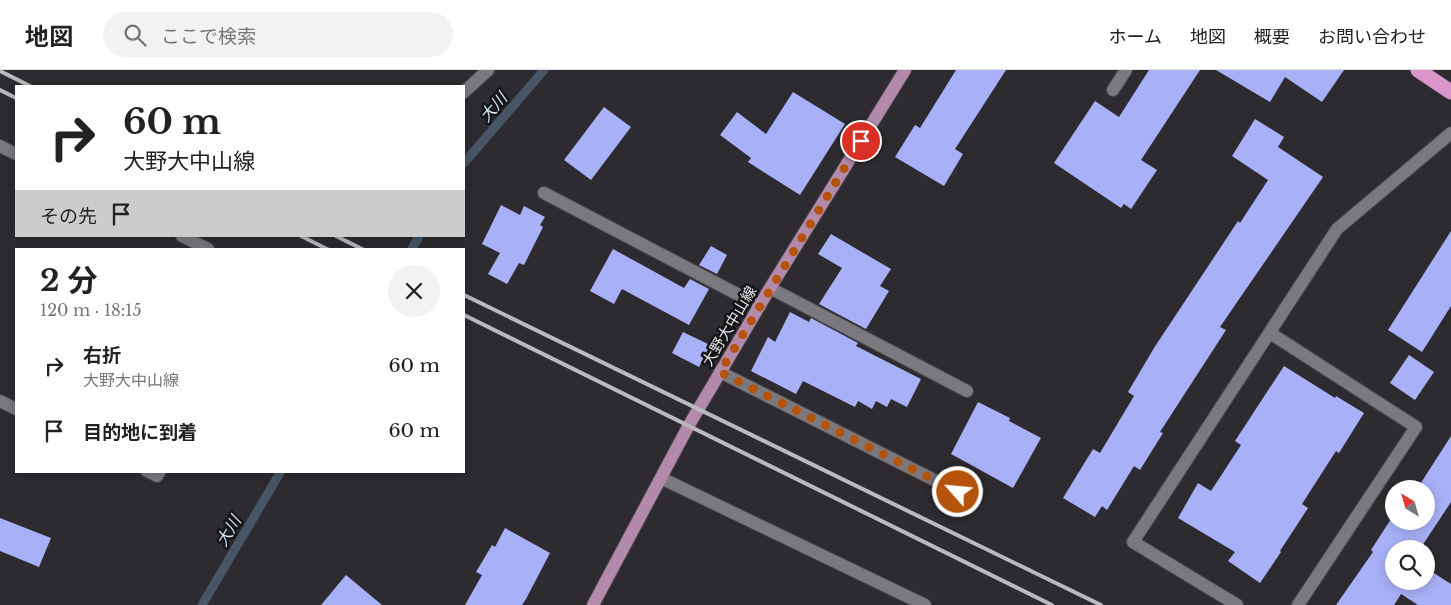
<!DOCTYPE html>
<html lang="ja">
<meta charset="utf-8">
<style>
:root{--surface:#fff;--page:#f2f2f2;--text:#222;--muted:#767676;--line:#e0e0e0}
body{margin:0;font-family:"Libre Baskerville","Noto Sans JP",serif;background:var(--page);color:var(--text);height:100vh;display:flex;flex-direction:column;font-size:19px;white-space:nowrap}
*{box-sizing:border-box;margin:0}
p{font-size:16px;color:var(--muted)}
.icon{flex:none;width:28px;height:28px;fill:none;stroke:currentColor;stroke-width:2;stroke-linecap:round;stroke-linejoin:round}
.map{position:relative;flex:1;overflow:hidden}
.sheet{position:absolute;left:15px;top:178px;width:450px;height:225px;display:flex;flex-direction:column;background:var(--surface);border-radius:0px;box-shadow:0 2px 12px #0003}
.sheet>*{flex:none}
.hud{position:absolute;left:15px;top:15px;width:450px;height:152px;border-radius:0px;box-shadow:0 2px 12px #0003;background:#fff;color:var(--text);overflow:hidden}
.needle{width:32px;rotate:323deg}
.tools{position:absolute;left:1385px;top:410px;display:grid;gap:10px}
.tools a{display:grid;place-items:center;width:50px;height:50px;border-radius:50%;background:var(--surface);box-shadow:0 2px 12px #0003;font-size:25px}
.pin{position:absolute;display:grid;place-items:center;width:42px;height:42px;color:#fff;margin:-21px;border:2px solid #fff;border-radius:50%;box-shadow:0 1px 5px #0007}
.me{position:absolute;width:55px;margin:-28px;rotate:297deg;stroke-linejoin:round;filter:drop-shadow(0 0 4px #0008)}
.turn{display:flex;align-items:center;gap:18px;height:105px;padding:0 25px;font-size:22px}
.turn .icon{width:65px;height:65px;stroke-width:2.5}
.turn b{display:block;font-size:35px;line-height:42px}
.then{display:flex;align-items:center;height:48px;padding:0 25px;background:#0003;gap:10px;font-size:19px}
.round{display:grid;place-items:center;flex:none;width:52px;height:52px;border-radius:26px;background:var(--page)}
.head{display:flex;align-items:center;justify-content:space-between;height:85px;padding:0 25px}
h1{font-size:30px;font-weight:700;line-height:38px}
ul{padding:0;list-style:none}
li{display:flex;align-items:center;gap:15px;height:65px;padding:0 25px}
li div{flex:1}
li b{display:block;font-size:19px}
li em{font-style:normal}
header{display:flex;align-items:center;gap:30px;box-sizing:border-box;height:70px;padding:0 25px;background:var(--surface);border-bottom:1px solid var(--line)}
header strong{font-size:24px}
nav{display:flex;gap:28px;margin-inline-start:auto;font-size:18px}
.search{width:350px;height:45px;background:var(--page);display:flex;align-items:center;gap:12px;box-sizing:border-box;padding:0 18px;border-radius:28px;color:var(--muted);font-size:19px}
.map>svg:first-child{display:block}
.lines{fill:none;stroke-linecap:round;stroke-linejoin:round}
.stream{stroke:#475666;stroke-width:9}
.building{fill:#a8b1f8}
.minor-casing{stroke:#4b494d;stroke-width:14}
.major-casing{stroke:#4b494d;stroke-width:14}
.highway-casing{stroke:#4b494d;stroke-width:16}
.minor{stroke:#7b797e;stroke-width:12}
.major{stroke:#b48aac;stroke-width:12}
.highway{stroke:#da95ca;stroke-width:15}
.rail{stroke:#bab9bc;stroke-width:4}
.route{stroke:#b45309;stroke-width:9;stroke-dasharray:0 16.2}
.labels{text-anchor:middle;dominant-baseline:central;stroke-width:5;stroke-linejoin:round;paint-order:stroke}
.street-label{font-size:15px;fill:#e5e4e7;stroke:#151416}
.water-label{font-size:16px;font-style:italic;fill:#d4e6f8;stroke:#151416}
</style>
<header>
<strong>地図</strong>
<div class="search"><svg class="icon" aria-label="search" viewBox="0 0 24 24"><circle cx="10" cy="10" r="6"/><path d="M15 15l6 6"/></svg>ここで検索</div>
<nav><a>ホーム</a><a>地図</a><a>概要</a><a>お問い合わせ</a></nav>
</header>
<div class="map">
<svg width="1451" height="535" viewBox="0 0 1451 535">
<rect width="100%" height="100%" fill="#2d2b2f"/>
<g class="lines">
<g class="stream">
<path d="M464,93L544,0"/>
<path d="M412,179L419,166"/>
<path d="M202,535L281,401"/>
</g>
</g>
<g class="building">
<path d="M956,0H1006L955,79L963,84L944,116L895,87L915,55L920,58Z"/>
<path d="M1149,0H1200L1141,90L1157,100L1131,139L1124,134L1121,138L1054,93L1095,31L1119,47Z"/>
<path d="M1216,0H1344L1322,32L1285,7L1270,32Z"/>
<path d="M793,22L845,54L800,125L748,92L751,88L720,65L737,42L766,64Z"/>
<path d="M604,37L631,57L591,110L564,90Z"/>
<path d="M1255,49L1284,67L1278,77L1323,107L1220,257L1226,260L1160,362L1163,363L1140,400L1134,396L1107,440L1102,436L1095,447L1063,428L1093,379L1100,383L1134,326L1128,322L1154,278L1238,151L1240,153L1268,110L1232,86Z"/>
<path d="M501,135L520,145L524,136L545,147L540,155L543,157L524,195L519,193L507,214L488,204L500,183L482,174Z"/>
<path d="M1451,161V236L1422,282L1388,260Z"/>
<path d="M831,164L891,199L880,216L889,221L866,259L819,234L842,198L818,184Z"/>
<path d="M711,176L727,185L717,204L699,195Z"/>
<path d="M613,179L684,218L690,209L709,219L689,255L622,219L614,234L590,221Z"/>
<path d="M790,242L809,252L811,248L858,273L856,276L921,309L907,337L891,329L887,337L876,331L872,339L858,331L855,337L803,311L796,324L751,301L768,267L775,272Z"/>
<path d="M683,262L710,275L699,297L672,283Z"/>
<path d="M1409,285L1434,302L1415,330L1390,313Z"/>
<path d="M1284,296L1335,328L1336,326L1364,343L1339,383L1336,381L1302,434L1308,438L1280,481L1281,482L1260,513L1228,491L1235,482L1178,448L1198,413L1211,421L1241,375L1235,371Z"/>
<path d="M978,332L1010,348L1009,351L1041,368L1013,418L951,384Z"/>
<path d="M1451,366V432L1420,479H1394V511H1426V498L1451,514V535H1418L1401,524L1394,535H1336L1373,482L1371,480L1391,449L1395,452L1426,451V419H1417Z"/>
<path d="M0,448L51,468L39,497L0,481Z"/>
<path d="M505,458L550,483L526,529L522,535H465L482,505L476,502L492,475L495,477Z"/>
<path d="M346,505L382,535H321Z"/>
</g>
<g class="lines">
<defs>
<g id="minor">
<path d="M1113,20L1126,0"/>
<path d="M464,22L488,0"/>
<path d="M0,76L16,84"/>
<path d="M544,123L760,236"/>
<path d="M182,166L208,179"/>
<path d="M770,218L967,321"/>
<path d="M1270,263L1416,357L1298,535"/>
<path d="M720,302L958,422"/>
<path d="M0,331L16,339"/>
<path d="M147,401L157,406L160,401"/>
<path d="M661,408L925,535"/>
<path d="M1237,535L1133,472L1337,159L1451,63"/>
</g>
<path id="major" d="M593,535L689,355L770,218L905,0"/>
<path id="highway" d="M1418,0L1451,22"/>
</defs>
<use href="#minor" class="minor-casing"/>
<use href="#major" class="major-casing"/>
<use href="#highway" class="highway-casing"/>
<use href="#minor" class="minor"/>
<use href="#major" class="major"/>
<use href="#highway" class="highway"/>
<g class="rail">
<path d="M0,1L30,16"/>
<path d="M0,20L16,28"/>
<path d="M301,166L327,179"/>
<path d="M336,166L362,179"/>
<path d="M464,225L1101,535"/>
<path d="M464,245L1052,535"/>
</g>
</g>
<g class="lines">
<path class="route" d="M861,71L720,302L958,422"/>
</g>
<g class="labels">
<g class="street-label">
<text transform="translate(729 256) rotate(-59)">大野大中山線</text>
</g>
<g class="water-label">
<text transform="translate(493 37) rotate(-49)">大川</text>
<text transform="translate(228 461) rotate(-59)">大川</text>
</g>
</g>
</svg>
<div class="tools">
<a><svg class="needle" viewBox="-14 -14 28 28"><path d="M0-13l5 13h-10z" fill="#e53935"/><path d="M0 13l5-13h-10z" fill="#767676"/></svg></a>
<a><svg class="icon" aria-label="search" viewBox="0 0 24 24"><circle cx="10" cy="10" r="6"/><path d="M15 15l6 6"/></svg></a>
</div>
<div class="pin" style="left:861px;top:71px;background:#d93025"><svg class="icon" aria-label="arrive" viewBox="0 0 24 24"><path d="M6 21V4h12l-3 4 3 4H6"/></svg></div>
<svg class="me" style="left:958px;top:422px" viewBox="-20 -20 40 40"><circle r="17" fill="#b45309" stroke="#fff" stroke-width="3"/><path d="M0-11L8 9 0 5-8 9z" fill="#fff"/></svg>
<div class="hud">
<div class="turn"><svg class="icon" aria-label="right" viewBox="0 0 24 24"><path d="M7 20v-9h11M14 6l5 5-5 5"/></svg><div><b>60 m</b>大野大中山線</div></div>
<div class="then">その先<svg class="icon" aria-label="arrive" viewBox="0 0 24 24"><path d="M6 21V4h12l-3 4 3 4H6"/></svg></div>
</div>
<section class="sheet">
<div class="head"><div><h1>2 分</h1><p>120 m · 18:15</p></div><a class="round"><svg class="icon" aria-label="close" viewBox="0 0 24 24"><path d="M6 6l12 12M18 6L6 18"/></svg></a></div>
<ul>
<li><svg class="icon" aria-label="right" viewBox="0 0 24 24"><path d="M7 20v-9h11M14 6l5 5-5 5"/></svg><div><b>右折</b><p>大野大中山線</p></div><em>60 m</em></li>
<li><svg class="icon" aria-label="arrive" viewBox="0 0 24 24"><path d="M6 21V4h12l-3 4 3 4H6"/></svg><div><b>目的地に到着</b></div><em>60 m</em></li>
</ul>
</section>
</div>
